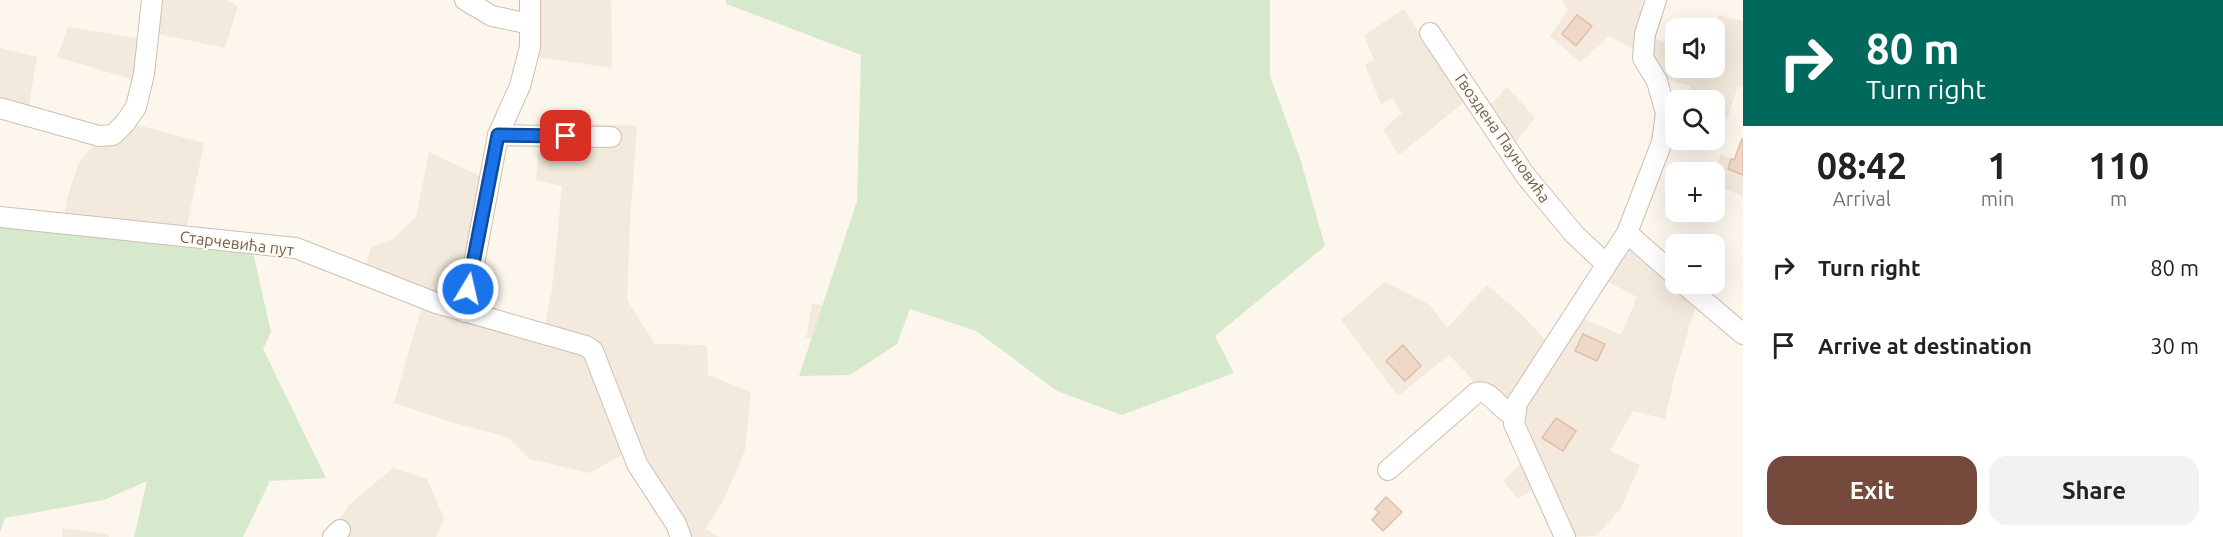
<!DOCTYPE html>
<meta charset="utf-8">
<style>
:root{--surface:#fff;--page:#f2f2f2;--text:#222;--muted:#767676;--accent:#754a3d}
body{margin:0;font-family:Ubuntu,sans-serif;background:var(--page);color:var(--text);height:100vh;display:flex;flex-direction:column;font-size:22px;white-space:nowrap}
*{box-sizing:border-box;margin:0}
p{font-size:20px;color:var(--muted)}
.icon{flex:none;width:33px;height:33px;fill:none;stroke:currentColor;stroke-width:2;stroke-linecap:round;stroke-linejoin:round}
.map{position:relative;flex:1;overflow:hidden}
.details{display:flex;flex-direction:column;background:var(--surface);width:480px}
.details>*{flex:none}
.guide{background:#00695c;color:#fff;overflow:hidden}
.controls{position:absolute;left:1665px;top:18px;display:grid;gap:12px}
.controls a{display:grid;place-items:center;width:60px;height:60px;border-radius:12px;background:var(--surface);box-shadow:0 6px 24px #0002;font-size:30px}
.pin{position:absolute;display:grid;place-items:center;width:51px;height:51px;color:#fff;margin:-26px;border-radius:12px;box-shadow:0 3px 9px #0006}
.me{position:absolute;width:66px;margin:-33px;rotate:9deg;stroke-linejoin:round;filter:drop-shadow(0 0 4px #0008)}
.turn{display:flex;align-items:center;gap:21px;height:126px;padding:0 24px;font-size:27px}
.turn .icon{width:78px;height:78px;stroke-width:2.5}
.turn b{display:block;font-size:42px;line-height:51px}
.eta{display:flex;justify-content:space-evenly;align-items:center;height:102px;text-align:center}
.eta b{font-size:36px;font-weight:700;line-height:42px}
.primary-button{display:flex;gap:12px;margin-top:auto;padding:12px 24px}
.primary-button a{flex:1;height:69px;border-radius:18px;background:var(--accent);color:#fff;font-size:24px;font-weight:700;line-height:69px;text-align:center}
.primary-button a+a{background:var(--page);color:var(--text)}
ul{padding:0;list-style:none}
li{display:flex;align-items:center;gap:18px;height:78px;padding:0 24px}
li div{flex:1}
li b{display:block;font-size:22px}
li em{font-style:normal}
main{display:flex;flex:1;min-height:0}
.map>svg:first-child{display:block}
.residential{fill:#f3e9dc}
.green{fill:#d7e9cc}
.building{fill:#efd8c7;stroke:#e1bfa8;stroke-width:1.5}
.lines{fill:none;stroke-linecap:round;stroke-linejoin:round}
.minor-casing{stroke:#cebfb2;stroke-width:22}
.minor{stroke:#fff;stroke-width:20}
.route-casing{stroke:#114b97;stroke-width:15}
.route{stroke:#1a73e8;stroke-width:10}
.labels{text-anchor:middle;dominant-baseline:central;stroke-width:4.5;stroke-linejoin:round;paint-order:stroke}
.street-label{font-size:16px;fill:#765f50;stroke:#fefaf4}
</style>
<main>
<div class="map">
<svg width="1743" height="537" viewBox="0 0 1743 537">
<rect width="100%" height="100%" fill="#fcf6ed"/>
<g class="residential">
<path d="M149,0H226L238,6L225,48L144,31Z"/>
<path d="M523,0H611L612,68L526,55Z"/>
<path d="M1562,0H1644L1647,4L1633,49L1609,36L1580,62L1550,36L1568,10Z"/>
<path d="M1404,9L1449,79L1479,117L1507,87L1535,118L1505,155L1463,103L1399,155L1383,130L1402,113L1392,98L1381,104L1365,65L1374,60L1364,35Z"/>
<path d="M1719,15L1743,21V88L1738,86L1727,119L1715,114L1714,100H1687L1690,86L1654,76L1646,38L1675,43L1676,68H1714V28Z"/>
<path d="M68,27L143,39L138,81L57,57Z"/>
<path d="M0,48L37,57L27,116L0,110Z"/>
<path d="M123,121L204,143L184,240L63,221L68,195L78,165L94,143Z"/>
<path d="M558,122L637,126L630,223L627,300L655,344L707,345L708,375L751,392L745,450L723,501L705,529L719,537H676L625,453L590,473L529,459L507,437L451,422L394,403L424,299L544,331L553,281L562,186L536,180L539,145L557,141Z"/>
<path d="M429,152L484,178L460,307L363,275L371,247L393,239L416,217Z"/>
<path d="M1721,154L1743,164V196L1715,185L1714,172Z"/>
<path d="M1623,240L1696,305L1675,375L1665,419L1633,411L1610,451L1640,465L1621,508L1596,536L1561,537L1538,486L1518,499L1503,481L1523,461L1499,413L1472,379L1449,355L1398,396L1341,320L1385,282L1430,305L1447,328L1487,285L1520,313L1548,343L1573,314L1621,335L1637,297L1601,278Z"/>
<path d="M812,304L836,306V342L806,338Z"/>
<path d="M393,468L427,479L444,518L436,537H328L350,504Z"/>
<path d="M63,528L109,534V537H62Z"/>
</g>
<g class="green">
<path d="M726,0H1270V76L1300,158L1325,246L1215,336L1234,373L1122,415L1057,391L976,331L910,309L897,344L850,375L799,376L857,201L861,55L726,4Z"/>
<path d="M0,227L253,252L271,332L263,349L326,478L270,481L243,537H134L147,481L104,500L5,518L0,532Z"/>
</g>
<g class="building">
<path d="M1577,15L1592,26L1576,46L1562,34Z"/>
<path d="M1742,139L1743,140V175L1728,169L1731,159L1734,160Z"/>
<path d="M1583,334L1605,344L1597,361L1575,351Z"/>
<path d="M1403,345L1421,366L1405,381L1386,361Z"/>
<path d="M1556,418L1576,431L1563,451L1542,438Z"/>
<path d="M1386,497L1402,512L1383,531L1372,520L1379,512L1375,509Z"/>
</g>
<g class="lines">
<defs>
<g id="minor">
<path d="M465,0L492,16L530,24"/>
<path d="M1430,33L1525,175L1574,234L1606,264"/>
<path d="M0,108L99,136L113,135L125,123L136,107L144,74L152,0"/>
<path d="M498,135L611,137"/>
<path d="M0,217L296,248L436,303L586,346L593,351L637,464L676,524L681,537"/>
<path d="M1627,233L1676,276"/>
<path d="M1684,284L1743,334"/>
<path d="M465,312L498,135L520,86L530,47V0"/>
<path d="M1388,470L1476,393C1491,388 1498,410 1515,416"/>
<path d="M333,537L340,530"/>
<path d="M1565,537L1514,424L1517,403L1627,233L1662,142L1666,113L1657,81L1643,58L1645,34L1656,0"/>
</g>
</defs>
<use href="#minor" class="minor-casing"/>
<use href="#minor" class="minor"/>
</g>
<g class="lines">
<defs>
<path id="route" d="M468,289L498,135L566,136"/>
</defs>
<use href="#route" class="route-casing"/>
<use href="#route" class="route"/>
</g>
<g class="labels">
<g class="street-label">
<text transform="translate(1503 138) rotate(55)">Гвоздена Пауновића</text>
<text transform="translate(237 243) rotate(7)">Старчевића пут</text>
</g>
</g>
</svg>
<div class="controls">
<a><svg class="icon" aria-label="sound" viewBox="0 0 24 24"><path d="M4 9h4l5-4v14l-5-4H4zM17 9q2 3 0 6"/></svg></a>
<a><svg class="icon" aria-label="search" viewBox="0 0 24 24"><circle cx="10" cy="10" r="6"/><path d="M15 15l6 6"/></svg></a>
<a>+</a>
<a>−</a>
</div>
<div class="pin" style="left:566px;top:136px;background:#d93025"><svg class="icon" aria-label="arrive" viewBox="0 0 24 24"><path d="M6 21V4h12l-3 4 3 4H6"/></svg></div>
<svg class="me" style="left:468px;top:289px" viewBox="-20 -20 40 40"><circle r="17" fill="#1a73e8" stroke="#fff" stroke-width="3"/><path d="M0-11L8 9 0 5-8 9z" fill="#fff"/></svg>
</div>
<section class="details">
<div class="guide">
<div class="turn"><svg class="icon" aria-label="right" viewBox="0 0 24 24"><path d="M7 20v-9h11M14 6l5 5-5 5"/></svg><div><b>80 m</b>Turn right</div></div>
</div>
<div class="eta">
<div><b>08:42</b><p>Arrival</p></div>
<div><b>1</b><p>min</p></div>
<div><b>110</b><p>m</p></div>
</div>
<ul>
<li><svg class="icon" aria-label="right" viewBox="0 0 24 24"><path d="M7 20v-9h11M14 6l5 5-5 5"/></svg><div><b>Turn right</b></div><em>80 m</em></li>
<li><svg class="icon" aria-label="arrive" viewBox="0 0 24 24"><path d="M6 21V4h12l-3 4 3 4H6"/></svg><div><b>Arrive at destination</b></div><em>30 m</em></li>
</ul>
<div class="primary-button"><a>Exit</a><a>Share</a></div>
</section>
</main>
